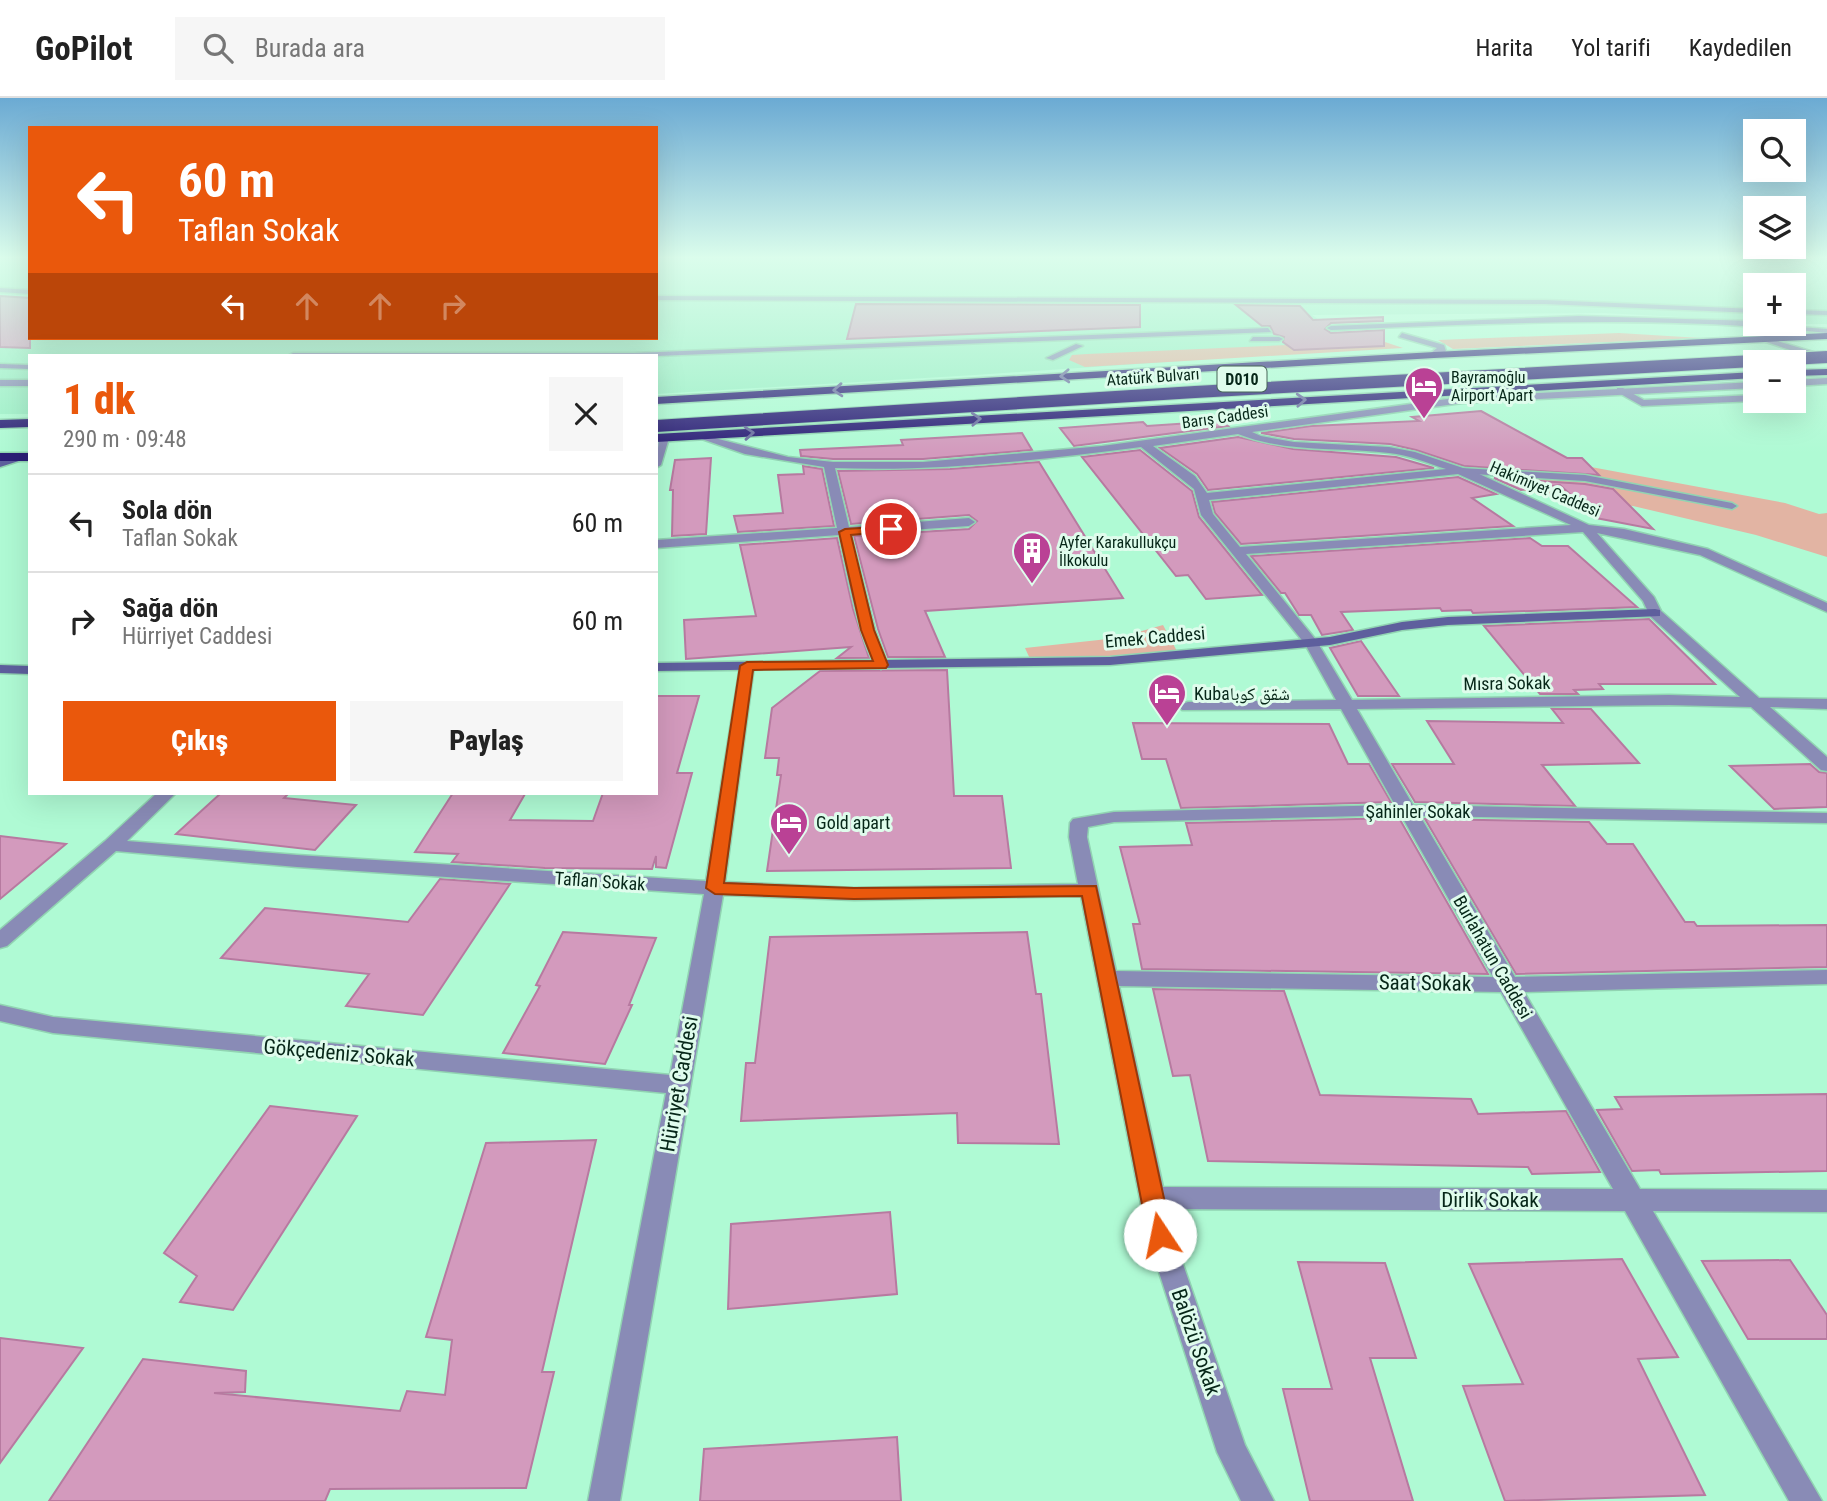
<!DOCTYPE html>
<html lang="tr">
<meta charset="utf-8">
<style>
:root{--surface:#fff;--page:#f6f6f6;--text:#222;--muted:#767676;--line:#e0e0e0;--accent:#ea580c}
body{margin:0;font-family:"Roboto Condensed","Noto Naskh Arabic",sans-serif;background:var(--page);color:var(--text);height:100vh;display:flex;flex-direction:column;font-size:26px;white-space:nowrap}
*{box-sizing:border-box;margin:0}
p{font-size:23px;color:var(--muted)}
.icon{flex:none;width:38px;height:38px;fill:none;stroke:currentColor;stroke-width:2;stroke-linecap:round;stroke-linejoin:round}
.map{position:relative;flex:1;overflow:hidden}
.sheet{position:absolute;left:28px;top:256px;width:630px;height:441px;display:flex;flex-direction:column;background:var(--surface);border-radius:0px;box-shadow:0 7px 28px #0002}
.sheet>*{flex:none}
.hud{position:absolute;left:28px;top:28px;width:630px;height:214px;border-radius:0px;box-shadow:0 7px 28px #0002;background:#ea580c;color:#fff;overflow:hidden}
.controls{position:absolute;left:1743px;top:21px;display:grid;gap:14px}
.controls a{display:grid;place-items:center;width:63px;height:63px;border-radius:0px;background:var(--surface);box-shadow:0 7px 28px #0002;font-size:35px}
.pin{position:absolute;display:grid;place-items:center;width:60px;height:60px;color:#fff;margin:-30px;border:4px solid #fff;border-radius:50%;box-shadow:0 2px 7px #0007}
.me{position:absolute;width:77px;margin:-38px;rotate:349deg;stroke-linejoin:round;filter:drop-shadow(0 0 5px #0008)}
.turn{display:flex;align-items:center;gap:24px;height:147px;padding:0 35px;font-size:32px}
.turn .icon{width:91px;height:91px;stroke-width:2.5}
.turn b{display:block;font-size:49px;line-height:60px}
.lanes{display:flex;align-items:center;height:66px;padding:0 35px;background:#0003;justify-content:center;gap:35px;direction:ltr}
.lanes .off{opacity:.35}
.round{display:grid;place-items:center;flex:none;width:74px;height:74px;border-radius:0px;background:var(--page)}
.head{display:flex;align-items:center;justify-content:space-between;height:119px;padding:0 35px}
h1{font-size:42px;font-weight:800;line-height:52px;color:var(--accent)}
.button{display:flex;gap:14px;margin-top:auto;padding:14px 35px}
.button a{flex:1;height:80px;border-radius:0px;background:var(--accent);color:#fff;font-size:28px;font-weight:800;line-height:80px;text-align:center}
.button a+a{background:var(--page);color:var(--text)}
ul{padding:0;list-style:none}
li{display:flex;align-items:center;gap:21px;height:98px;padding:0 35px;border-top:2px solid var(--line)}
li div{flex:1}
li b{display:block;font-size:26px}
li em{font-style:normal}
header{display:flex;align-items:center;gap:42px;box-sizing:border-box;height:98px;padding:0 35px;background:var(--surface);border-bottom:2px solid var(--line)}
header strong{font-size:33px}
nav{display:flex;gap:38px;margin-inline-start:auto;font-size:24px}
.search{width:490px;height:63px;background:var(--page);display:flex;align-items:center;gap:18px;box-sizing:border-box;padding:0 24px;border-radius:0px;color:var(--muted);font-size:26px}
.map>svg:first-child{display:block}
.built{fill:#9cefc6}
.green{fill:#e2b4a3}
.building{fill:#d39abd;stroke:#b77aa0;stroke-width:2}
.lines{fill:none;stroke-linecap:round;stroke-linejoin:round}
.lane-casing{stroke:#91d4b2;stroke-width:3}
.street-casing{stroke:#91d4b2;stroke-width:3}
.secondary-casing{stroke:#91d4b2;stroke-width:3}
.highway-casing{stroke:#91d4b2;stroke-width:3}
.lane{fill:#898bb6;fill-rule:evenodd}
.street{fill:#898bb6;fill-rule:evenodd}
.secondary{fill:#5e5f9d;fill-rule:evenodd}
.highway{fill:#2c1e77;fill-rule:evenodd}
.highway-bridge-far1-casing{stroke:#91d4b2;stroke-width:11;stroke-linecap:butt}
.highway-bridge-casing{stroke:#91d4b2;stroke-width:14;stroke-linecap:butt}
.highway-bridge-far1{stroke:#2c1e77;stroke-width:10}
.highway-bridge{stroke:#2c1e77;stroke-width:12}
.oneway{stroke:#6b6ca0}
.route{fill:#ea580c;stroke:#983908;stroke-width:2}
.labels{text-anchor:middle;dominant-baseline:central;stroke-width:6;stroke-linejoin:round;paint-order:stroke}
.far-street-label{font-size:16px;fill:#062618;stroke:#dffcec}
.far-poi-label{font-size:16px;fill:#062618;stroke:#dffcec;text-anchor:start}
.shield{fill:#dffcec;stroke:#476658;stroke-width:2}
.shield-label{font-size:16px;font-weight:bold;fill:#062618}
.street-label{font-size:18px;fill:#062618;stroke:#dffcec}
.poi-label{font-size:18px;fill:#062618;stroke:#dffcec;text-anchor:start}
.near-street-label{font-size:21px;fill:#062618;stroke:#dffcec}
</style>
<header>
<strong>GoPilot</strong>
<div class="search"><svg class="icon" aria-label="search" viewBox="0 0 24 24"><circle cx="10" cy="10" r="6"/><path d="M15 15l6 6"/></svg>Burada ara</div>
<nav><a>Harita</a><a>Yol tarifi</a><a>Kaydedilen</a></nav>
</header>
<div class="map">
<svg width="1827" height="1403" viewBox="0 0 1827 1403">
<rect width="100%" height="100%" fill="#affad4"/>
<path class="built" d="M0,159H30V240H656V159H1827V226H1791H1794V187H1755V223L1604,215L1312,217L1360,249L1358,251L975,277L656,296V257H30V316H0Z"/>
<g class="green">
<path d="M1619,235L1701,240L1453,251L1438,242Z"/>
<path d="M1372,243L1385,244L1403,250L1085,269L1069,262L1072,257L1087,256L1287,247L1294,252L1359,249Z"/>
<path d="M1591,369L1785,405L1819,416L1827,415V459L1756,437L1633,408L1576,404L1521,392L1480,372Z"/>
<path d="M1163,527L1179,557L1031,563L1025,550L1117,540Z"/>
</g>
<g class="building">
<path d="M0,198L30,200V250L0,249Z"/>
<path d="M856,206L1140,207V229L847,241Z"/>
<path d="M1236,207L1300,208L1313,222L1383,219V223L1331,225L1325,231L1331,235L1384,232V248L1294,252L1283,244L1284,239L1274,236L1270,228H1262Z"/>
<path d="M1481,313L1567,360H1582L1599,377L1464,368L1416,352L1390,346L1294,341L1261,335L1311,328L1419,323L1412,319Z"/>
<path d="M1221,323L1228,328L1074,348L1060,330L1143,324L1147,328Z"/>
<path d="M1022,335L1032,352L923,361H833L801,358L800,352L903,347L901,342Z"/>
<path d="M1238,339L1293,351L1396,359L1434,370L1208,392L1197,376L1160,350Z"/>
<path d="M1140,352L1192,393L1199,419L1262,497L1206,501L1188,477L1176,478L1082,359Z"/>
<path d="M711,360L706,436L672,438L673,392H670L675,362Z"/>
<path d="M1039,364L1123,500L925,513L945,559H888L878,531L854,438L969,431L977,423L969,417L851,426L838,373L950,371Z"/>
<path d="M803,368L822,371L834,428L738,434L734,418L783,415L778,377L804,376Z"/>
<path d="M1458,379L1496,396L1472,400L1513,428L1241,446L1215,415L1212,404Z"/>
<path d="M1494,380L1585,386L1613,391L1653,431L1596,420L1560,387L1521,392Z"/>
<path d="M837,440L853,511L869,560H837L851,549L686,561L684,522L756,518L740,447Z"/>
<path d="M1530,440L1542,448H1568L1637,509L1473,515L1471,512L1442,513L1440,510L1341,514L1353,532L1322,537L1311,517H1299L1285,495H1281L1251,458Z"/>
<path d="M1649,521L1715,586H1599L1603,591L1574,592L1578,596H1540L1484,528Z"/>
<path d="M1361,543L1399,598H1358L1330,550Z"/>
<path d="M947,572L954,698H1002L1011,770L767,773L781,677H777L779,660H765L772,610L820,573Z"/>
<path d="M656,598H699L677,675H692L666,770L656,769V758L652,771L545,770L452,764L458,756L415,754L453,695L525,696L510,722L593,723L603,695H656Z"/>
<path d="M1552,611H1591L1639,665L1542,667L1575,708L1415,704L1392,666H1454L1427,623L1563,625Z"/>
<path d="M1133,625L1329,626L1348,666H1369L1391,704L1181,710L1166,661H1142Z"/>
<path d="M1810,666L1819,674L1827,675V709L1774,711L1730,668Z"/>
<path d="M221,695H289L284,700L356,707L315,752L176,736Z"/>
<path d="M1399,720L1488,876L1142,871L1133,826H1140L1120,749L1192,747L1186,725Z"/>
<path d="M1425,721L1589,724L1607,746H1633L1685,824H1694L1697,828L1827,827V869L1516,876Z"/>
<path d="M0,738L66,746L0,801Z"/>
<path d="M440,781L510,786L423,917L346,908L369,876L221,860L265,810L408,824Z"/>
<path d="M563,834L656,840L629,907H632L605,966L503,955L540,888L536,887Z"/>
<path d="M1027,834L1036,896H1041L1059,1046L958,1045L957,1015L741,1023L746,965H755L770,839Z"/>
<path d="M1153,891L1284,893L1320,997L1471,1001L1478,1016L1566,1013L1600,1074L1532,1076L1528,1069L1208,1063L1190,977L1173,978Z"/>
<path d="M1827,996V1073L1661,1076L1659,1072L1632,1073L1597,1012L1622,1011L1615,999Z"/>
<path d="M270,1008L357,1018L233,1212L180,1204L197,1178L164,1155Z"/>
<path d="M596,1042L542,1274H554L526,1390L330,1391L325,1403H49L143,1261L246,1273L245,1294L214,1295L400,1313L407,1293L445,1297L452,1242L426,1239L486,1045Z"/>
<path d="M890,1114L897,1196L728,1211L731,1126Z"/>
<path d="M1622,1161L1678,1259L1638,1261L1705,1397L1505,1403L1463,1288L1523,1286L1469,1166Z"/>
<path d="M1790,1162L1827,1217V1241H1748L1702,1163Z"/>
<path d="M1298,1164L1385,1165L1416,1260H1370L1413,1403H1310L1283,1291H1332Z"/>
<path d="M0,1240L83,1250L0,1365Z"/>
<path d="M897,1339L901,1403H700L704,1351Z"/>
</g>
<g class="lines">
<defs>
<g id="lane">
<path d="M0,190L30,192V196L0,194Z"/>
<path d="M656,198L1545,202L1755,211V215L1545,206L656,202Z"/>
<path d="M1794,212L1827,213V217L1794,216Z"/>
<path d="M1579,218L1755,223V226L1827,231V235C1661,217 1497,225 1331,232L1327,230L1331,228Z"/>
<path d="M1268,230L1271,234L656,258L289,257L293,255H634Z"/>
<path d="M1402,235L1444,247L1446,253L1437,259H1431V255L1437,250L1399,239Z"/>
<path d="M1253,239H1279L1283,241L1279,243H1250Z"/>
<path d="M1076,246L1083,248L1053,262L1046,260Z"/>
<path d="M0,266L30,267V271L0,270Z"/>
<rect x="0" y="282" width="30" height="6"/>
<path d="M1617,290H1623L1644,302L1755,297V303L1642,308L1617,294Z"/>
<path d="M1461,370L1585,377L1732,405L1737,408L1732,411L1585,383L1457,375V371Z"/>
</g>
<g id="street">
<path d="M1760,238L1827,258V264L1760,242Z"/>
<path d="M1827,280V286L1794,288V282Z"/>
<path d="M1755,284V290L1462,305L1252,334L1261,338L1294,344L1389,349L1415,354L1475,374L1589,427L1624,431L1708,451L1827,505V514L1700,457L1597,435L1654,499L1661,513L1759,600L1827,601V611L1770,609L1827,659V673L1821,672L1751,609L1669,607L1357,611L1413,707L1827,715V725L1420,718L1515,879L1827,872V886L1524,894L1640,1091L1827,1092V1114L1653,1113L1822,1403H1789L1625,1113L1167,1111L1173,1137L1245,1347L1274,1403H1241L1217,1354L1147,1137L1081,798L854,802L723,797L620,1403H588L666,995L53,935L0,923V907L53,919L670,977L704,796L297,769L116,753L7,848L0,850V832L105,743L157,695H176L127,743L297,757L706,783L740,568L747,564L754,568L725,784L854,790L1078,786L1069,739L1070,725L1073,721L1114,714L1395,707L1341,611L1182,612L1180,609L1182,606L1188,604L1336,602L1305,546L1201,417L1194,391L1141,349C1039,362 938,374 835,370L849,429L969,420L975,424L969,428L851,436L875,532L888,567L881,571C863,567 844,458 839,437L656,450V442L837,430L824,369L745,356L699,340V336L788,359L833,364H923L1102,348L1462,299ZM1238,336C1286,355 1337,349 1389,355C1409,357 1427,365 1446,371L1207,395L1195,378L1153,348ZM1458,376L1571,427L1240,449L1213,416L1209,402ZM1583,434L1643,503L1650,518L1740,599L1669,597L1352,602L1316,542L1246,456ZM1401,717L1493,879L1116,873L1087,739L1088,729L1114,724ZM1119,888L1501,894L1613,1091L1163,1089Z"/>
<path d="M664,337L669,340L661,367L656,370L659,340Z"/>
</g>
<g id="secondary">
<path d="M21,356L26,359L25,361L0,369V362Z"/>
<path d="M1655,511L1660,512V518L1448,527L1402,532L1330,547L1110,567L656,573V565L1110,559L1330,539L1402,524L1448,519Z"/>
<path d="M0,567L30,568V576L0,575Z"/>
</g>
<g id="highway">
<path d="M1827,235V241L1434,260L656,306V299L1434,254Z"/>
<path d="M1827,271V277L1794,278V272Z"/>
<path d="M1755,274V280L656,344V336Z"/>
<path d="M30,321V329L0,330V322Z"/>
<rect x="0" y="355" width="30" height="8"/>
</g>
</defs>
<use href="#lane" class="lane-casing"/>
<use href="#street" class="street-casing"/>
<use href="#secondary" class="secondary-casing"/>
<use href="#highway" class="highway-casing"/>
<use href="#lane" class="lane"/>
<use href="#street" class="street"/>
<use href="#secondary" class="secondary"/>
<use href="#highway" class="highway"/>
<defs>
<path id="highway-bridge-far1" d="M1806,260L1827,259"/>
<path id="highway-bridge" d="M656,328L1195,294L1827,259"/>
</defs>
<use href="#highway-bridge-far1" class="highway-bridge-far1-casing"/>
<use href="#highway-bridge" class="highway-bridge-casing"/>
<use href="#highway-bridge-far1" class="highway-bridge-far1"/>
<use href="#highway-bridge" class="highway-bridge"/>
</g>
<defs><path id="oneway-chevron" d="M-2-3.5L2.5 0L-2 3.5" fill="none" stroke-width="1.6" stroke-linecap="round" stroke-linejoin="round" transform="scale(1.75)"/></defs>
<g class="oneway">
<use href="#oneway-chevron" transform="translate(1065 278) rotate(177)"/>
<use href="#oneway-chevron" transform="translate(838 292) rotate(176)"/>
<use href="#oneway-chevron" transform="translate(1301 302) rotate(-3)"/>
<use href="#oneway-chevron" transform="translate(976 321) rotate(-3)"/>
<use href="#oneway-chevron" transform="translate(749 335) rotate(-4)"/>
</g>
<linearGradient id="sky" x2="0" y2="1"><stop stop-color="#6baad3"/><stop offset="0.45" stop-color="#dbfdec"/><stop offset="1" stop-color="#dbfdec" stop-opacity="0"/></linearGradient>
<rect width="1827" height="355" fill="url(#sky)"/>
<path class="route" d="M891,428L897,431L895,433L851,437L874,532L888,567L886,570L753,572L724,785L854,790L1096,788L1172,1137L1168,1144L1160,1147L1151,1144L1148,1137L1082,798L854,801L715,796L706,790L740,568L747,564L873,563L861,532L839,434L845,431Z"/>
<defs>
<symbol id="hotel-pin" viewBox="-11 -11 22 30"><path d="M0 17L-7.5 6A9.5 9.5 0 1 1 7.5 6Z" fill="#ba4195" stroke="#dffcec"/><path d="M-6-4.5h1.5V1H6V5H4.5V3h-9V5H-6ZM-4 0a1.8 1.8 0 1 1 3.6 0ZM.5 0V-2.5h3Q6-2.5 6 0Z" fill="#fff"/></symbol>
<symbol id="building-pin" viewBox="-11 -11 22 30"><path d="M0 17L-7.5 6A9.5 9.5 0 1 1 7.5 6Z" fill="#ba4195" stroke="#dffcec"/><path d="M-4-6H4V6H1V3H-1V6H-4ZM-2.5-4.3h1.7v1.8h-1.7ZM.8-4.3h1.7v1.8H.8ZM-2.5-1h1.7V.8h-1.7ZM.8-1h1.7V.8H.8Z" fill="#fff"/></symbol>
</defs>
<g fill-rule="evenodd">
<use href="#hotel-pin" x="1402" y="266" width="44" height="60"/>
<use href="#building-pin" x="1010" y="431" width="44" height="60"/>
<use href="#hotel-pin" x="1145" y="573" width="44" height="60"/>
<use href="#hotel-pin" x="767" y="702" width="44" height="60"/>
</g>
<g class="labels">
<g class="far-street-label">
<text transform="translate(1153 279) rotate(-4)">Atatürk Bulvarı</text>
<text transform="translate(1225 319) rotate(-8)">Barış Caddesi</text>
<text transform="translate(1545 391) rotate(23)">Hakimiyet Caddesi</text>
</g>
<g class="far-poi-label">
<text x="1451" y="279">Bayramoğlu<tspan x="1451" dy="18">Airport Apart</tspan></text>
<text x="1059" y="444">Ayfer Karakullukçu<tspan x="1059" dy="18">İlkokulu</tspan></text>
</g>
<rect class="shield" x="1217.5" y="268.5" width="49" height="25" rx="5"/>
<g class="shield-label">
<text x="1242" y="281">D010</text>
</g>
<g class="street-label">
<text transform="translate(1155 539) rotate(-5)">Emek Caddesi</text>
<text transform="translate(1507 585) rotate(-1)">Mısra Sokak</text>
<text x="1418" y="713">Şahinler Sokak</text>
<text transform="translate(600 783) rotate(4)">Taflan Sokak</text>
<text transform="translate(1493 859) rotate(60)">Burlahatun Caddesi</text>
</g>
<g class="poi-label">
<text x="1194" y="595">Kubaشقق كوبا</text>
<text x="816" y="724">Gold apart</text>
</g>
<g class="near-street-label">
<text transform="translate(1425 885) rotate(1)">Saat Sokak</text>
<text transform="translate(339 955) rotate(5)">Gökçedeniz Sokak</text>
<text transform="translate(679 986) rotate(-80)">Hürriyet Caddesi</text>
<text x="1490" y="1102">Dirlik Sokak</text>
<text transform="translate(1196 1244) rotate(71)">Balözü Sokak</text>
</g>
</g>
</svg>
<div class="controls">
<a><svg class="icon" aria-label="search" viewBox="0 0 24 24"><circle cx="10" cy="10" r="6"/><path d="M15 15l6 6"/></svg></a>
<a><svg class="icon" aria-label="layers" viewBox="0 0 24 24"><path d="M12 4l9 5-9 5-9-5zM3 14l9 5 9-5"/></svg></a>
<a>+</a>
<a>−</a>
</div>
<div class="pin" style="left:891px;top:431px;background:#d93025"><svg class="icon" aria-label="arrive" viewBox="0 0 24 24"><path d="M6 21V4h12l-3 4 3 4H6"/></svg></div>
<svg class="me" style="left:1160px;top:1137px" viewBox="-20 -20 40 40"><circle r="19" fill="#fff"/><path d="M0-13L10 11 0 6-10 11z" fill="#ea580c"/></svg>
<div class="hud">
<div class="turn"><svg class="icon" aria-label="left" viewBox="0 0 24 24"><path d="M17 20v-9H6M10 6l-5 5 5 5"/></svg><div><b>60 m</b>Taflan Sokak</div></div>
<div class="lanes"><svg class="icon" aria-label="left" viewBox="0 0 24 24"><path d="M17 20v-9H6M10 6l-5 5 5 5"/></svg><svg class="icon off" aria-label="ahead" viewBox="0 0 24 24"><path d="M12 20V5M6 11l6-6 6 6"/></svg><svg class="icon off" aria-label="ahead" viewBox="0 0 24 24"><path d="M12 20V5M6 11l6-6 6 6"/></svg><svg class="icon off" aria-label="right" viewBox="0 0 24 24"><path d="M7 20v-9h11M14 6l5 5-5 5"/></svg></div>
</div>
<section class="sheet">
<div class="head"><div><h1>1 dk</h1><p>290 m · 09:48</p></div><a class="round"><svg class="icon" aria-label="close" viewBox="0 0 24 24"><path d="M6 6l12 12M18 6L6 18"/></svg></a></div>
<ul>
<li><svg class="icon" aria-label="left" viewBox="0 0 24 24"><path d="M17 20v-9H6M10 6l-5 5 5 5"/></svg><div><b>Sola dön</b><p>Taflan Sokak</p></div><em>60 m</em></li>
<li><svg class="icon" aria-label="right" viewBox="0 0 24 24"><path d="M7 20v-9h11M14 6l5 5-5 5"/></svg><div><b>Sağa dön</b><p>Hürriyet Caddesi</p></div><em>60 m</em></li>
</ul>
<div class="button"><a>Çıkış</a><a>Paylaş</a></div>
</section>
</div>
